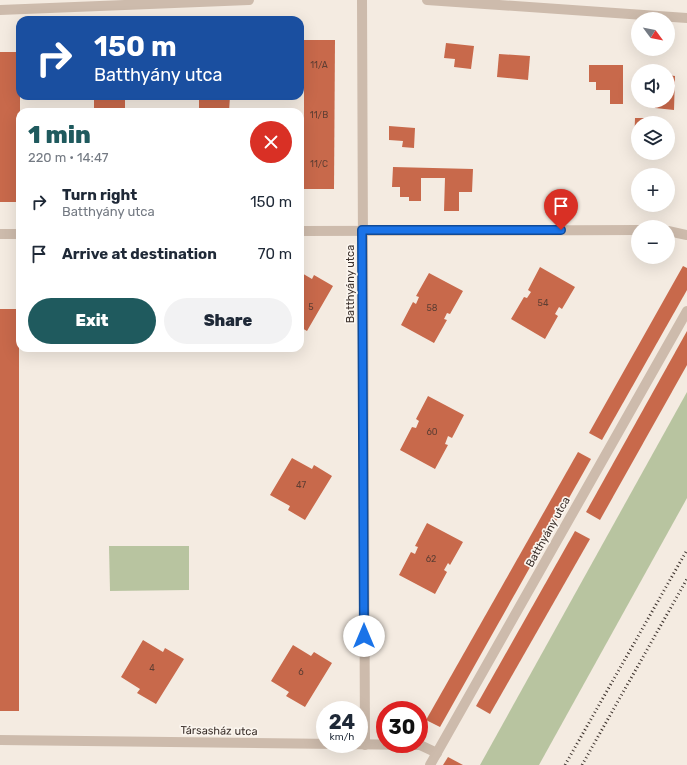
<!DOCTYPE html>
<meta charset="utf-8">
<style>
:root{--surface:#fff;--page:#f2f2f3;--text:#1f2937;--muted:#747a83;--accent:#1f5a5e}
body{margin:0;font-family:Rubik,sans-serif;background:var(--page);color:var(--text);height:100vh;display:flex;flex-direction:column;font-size:15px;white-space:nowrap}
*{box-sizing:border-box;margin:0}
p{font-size:13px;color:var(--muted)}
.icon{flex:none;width:22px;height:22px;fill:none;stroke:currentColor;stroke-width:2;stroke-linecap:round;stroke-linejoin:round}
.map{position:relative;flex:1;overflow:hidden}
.details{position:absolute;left:16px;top:108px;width:288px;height:244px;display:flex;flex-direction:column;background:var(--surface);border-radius:12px;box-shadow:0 4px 16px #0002}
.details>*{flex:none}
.banner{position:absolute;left:16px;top:16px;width:288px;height:84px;border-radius:12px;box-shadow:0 4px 16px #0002;background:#1a4fa0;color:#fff;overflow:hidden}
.needle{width:26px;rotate:122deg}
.fabs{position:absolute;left:631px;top:12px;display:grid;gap:8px}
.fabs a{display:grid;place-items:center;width:44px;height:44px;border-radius:50%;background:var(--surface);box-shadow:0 4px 16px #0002;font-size:20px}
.speed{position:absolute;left:316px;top:701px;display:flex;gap:8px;font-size:20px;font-weight:700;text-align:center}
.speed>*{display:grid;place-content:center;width:52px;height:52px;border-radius:50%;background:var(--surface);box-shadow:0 4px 16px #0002;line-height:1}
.speed small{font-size:10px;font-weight:400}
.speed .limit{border:6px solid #d22;background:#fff;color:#111}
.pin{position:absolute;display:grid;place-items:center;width:34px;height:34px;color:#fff;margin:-41px -17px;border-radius:50% 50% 50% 0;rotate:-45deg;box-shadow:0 0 4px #0007}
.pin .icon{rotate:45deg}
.me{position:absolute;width:44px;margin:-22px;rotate:0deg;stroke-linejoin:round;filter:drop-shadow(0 0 3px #0008)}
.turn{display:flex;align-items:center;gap:14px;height:84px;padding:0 12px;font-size:18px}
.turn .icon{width:52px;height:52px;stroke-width:2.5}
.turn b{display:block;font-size:28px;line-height:34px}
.round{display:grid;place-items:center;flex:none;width:42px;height:42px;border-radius:21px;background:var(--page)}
.overview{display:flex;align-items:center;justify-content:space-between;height:68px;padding:0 12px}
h1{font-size:24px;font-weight:800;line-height:30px;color:var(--accent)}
.cta{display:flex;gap:8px;margin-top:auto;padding:8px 12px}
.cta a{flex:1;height:46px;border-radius:24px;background:var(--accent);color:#fff;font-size:16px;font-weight:800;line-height:46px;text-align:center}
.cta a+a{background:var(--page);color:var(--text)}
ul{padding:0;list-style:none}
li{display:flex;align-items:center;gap:12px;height:52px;padding:0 12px}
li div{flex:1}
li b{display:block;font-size:15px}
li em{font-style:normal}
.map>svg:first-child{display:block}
.green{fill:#b8c4a0}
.building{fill:#c8694b}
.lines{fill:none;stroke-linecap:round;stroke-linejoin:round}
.minor{stroke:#cdbbac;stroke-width:10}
.rail{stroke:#3b302b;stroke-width:3;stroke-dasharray:1 3;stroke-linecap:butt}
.route-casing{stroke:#114b97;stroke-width:10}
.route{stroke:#1a73e8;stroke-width:7}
.labels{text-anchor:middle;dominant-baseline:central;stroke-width:3.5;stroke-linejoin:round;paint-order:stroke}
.number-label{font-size:9px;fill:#5e3e33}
.street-label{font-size:11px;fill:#3b302b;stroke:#fbf5ee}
</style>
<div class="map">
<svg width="687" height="765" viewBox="0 0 687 765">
<rect width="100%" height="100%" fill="#f4ebe1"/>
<g class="green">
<path d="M687,392V498L539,765H480Z"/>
<path d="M109,546H189V590L110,591Z"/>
</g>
<g class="building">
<path d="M304,40H335L334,189H304Z"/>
<path d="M446,43L474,46L471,69L454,67L455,59L444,58Z"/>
<rect x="0" y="52" width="20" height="150"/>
<path d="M499,54L530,56L528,80L497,77Z"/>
<path d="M589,65H623V104H610V90H596V82H589Z"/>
<path d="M668,75L675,76L674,110L655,108V101H668Z"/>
<rect x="94" y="96" width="31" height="16"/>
<path d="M199,96H230L229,112H199Z"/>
<path d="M635,118H654V123H638V146H634Z"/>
<path d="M389,126L415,128L414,148L402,147L403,141L389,140Z"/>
<path d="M393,167L473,169L472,192H459V211H444L445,178H421V201H409V197H400V187H392Z"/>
<path d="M683,266L687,268V290L602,440L589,433Z"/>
<path d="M540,267L575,287L562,309L559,307L555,314L558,316L545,339L511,319L524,297L527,298L531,292L528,290Z"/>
<path d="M300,272L312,279L314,275L333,286L307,331L300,327Z"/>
<path d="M429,273L463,291L450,314L447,313L444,319L447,320L434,343L401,325L413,302L416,304L419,297L416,296Z"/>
<rect x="0" y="309" width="19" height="402"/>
<path d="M687,331V365L600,520L586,512Z"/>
<path d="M428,396L464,415L452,438L448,436L445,444L448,445L435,469L400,450L412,427L416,428L419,421L416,419Z"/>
<path d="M578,452L591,459L440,727L426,720Z"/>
<path d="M292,458L312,469L314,465L332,476L305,520L288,510L290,506L270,495Z"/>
<path d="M427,523L463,542L450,565L448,563L444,570L447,572L435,594L399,575L411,552L415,554L418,547L415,546Z"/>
<path d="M575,531L590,539L490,714L476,706Z"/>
<path d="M143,640L163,652L165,648L184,659L156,704L137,693L140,689L121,677Z"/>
<path d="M293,645L311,656L314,652L332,663L305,707L286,696L289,692L271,681Z"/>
<path d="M448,757L463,765H443Z"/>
</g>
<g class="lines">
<g class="minor">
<path d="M362,0L365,745"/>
<path d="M427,0L687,18"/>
<path d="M0,10L249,0"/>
<path d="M300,231L638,230"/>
<path d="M668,231L687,235"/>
<path d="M0,234H20"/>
<path d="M0,740L420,745L437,753"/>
<path d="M430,765L687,311"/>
</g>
<g class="rail">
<path d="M565,765L687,550"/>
<path d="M582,765L687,579"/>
</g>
</g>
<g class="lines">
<defs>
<path id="route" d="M364,636L362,230H561"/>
</defs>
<use href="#route" class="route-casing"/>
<use href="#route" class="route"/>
</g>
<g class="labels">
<g class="number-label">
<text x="319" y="65">11/A</text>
<text x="319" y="115">11/B</text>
<text x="319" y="164">11/C</text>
<text x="543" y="303">54</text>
<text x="311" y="307">5</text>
<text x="432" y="308">58</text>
<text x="432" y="432">60</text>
<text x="301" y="485">47</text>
<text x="431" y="559">62</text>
<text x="152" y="668">4</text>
<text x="301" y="672">6</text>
</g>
<g class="street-label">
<text transform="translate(350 284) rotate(-90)">Batthyány utca</text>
<text transform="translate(548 532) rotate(-61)">Batthyány utca</text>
<text transform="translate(219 731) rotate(1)">Társasház utca</text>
</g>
</g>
</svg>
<div class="fabs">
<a><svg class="needle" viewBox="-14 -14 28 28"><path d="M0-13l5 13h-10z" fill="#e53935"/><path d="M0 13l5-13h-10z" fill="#747a83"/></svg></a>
<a><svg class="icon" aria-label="sound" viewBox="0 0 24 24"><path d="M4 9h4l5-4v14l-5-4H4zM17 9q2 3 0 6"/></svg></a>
<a><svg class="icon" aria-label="layers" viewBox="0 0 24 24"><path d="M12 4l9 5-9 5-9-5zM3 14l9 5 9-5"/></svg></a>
<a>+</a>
<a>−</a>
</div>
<div class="speed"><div>24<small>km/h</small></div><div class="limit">30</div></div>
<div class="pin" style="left:561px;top:230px;background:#d93025"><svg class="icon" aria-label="arrive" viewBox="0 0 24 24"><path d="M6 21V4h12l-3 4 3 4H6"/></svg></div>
<svg class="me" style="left:364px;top:636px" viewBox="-20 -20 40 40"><circle r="19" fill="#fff"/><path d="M0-13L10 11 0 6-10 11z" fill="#1a73e8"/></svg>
<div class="banner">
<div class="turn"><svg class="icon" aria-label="right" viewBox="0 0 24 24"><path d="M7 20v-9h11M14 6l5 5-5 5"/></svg><div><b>150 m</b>Batthyány utca</div></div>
</div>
<section class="details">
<div class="overview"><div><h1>1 min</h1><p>220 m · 14:47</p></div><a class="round" style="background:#d93025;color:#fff"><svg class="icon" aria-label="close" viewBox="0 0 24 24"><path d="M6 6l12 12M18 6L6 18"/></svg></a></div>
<ul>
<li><svg class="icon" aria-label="right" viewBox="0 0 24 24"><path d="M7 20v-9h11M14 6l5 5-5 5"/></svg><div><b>Turn right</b><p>Batthyány utca</p></div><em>150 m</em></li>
<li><svg class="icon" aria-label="arrive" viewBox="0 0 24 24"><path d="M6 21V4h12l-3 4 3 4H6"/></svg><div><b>Arrive at destination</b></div><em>70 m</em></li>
</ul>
<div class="cta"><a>Exit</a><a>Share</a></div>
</section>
</div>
